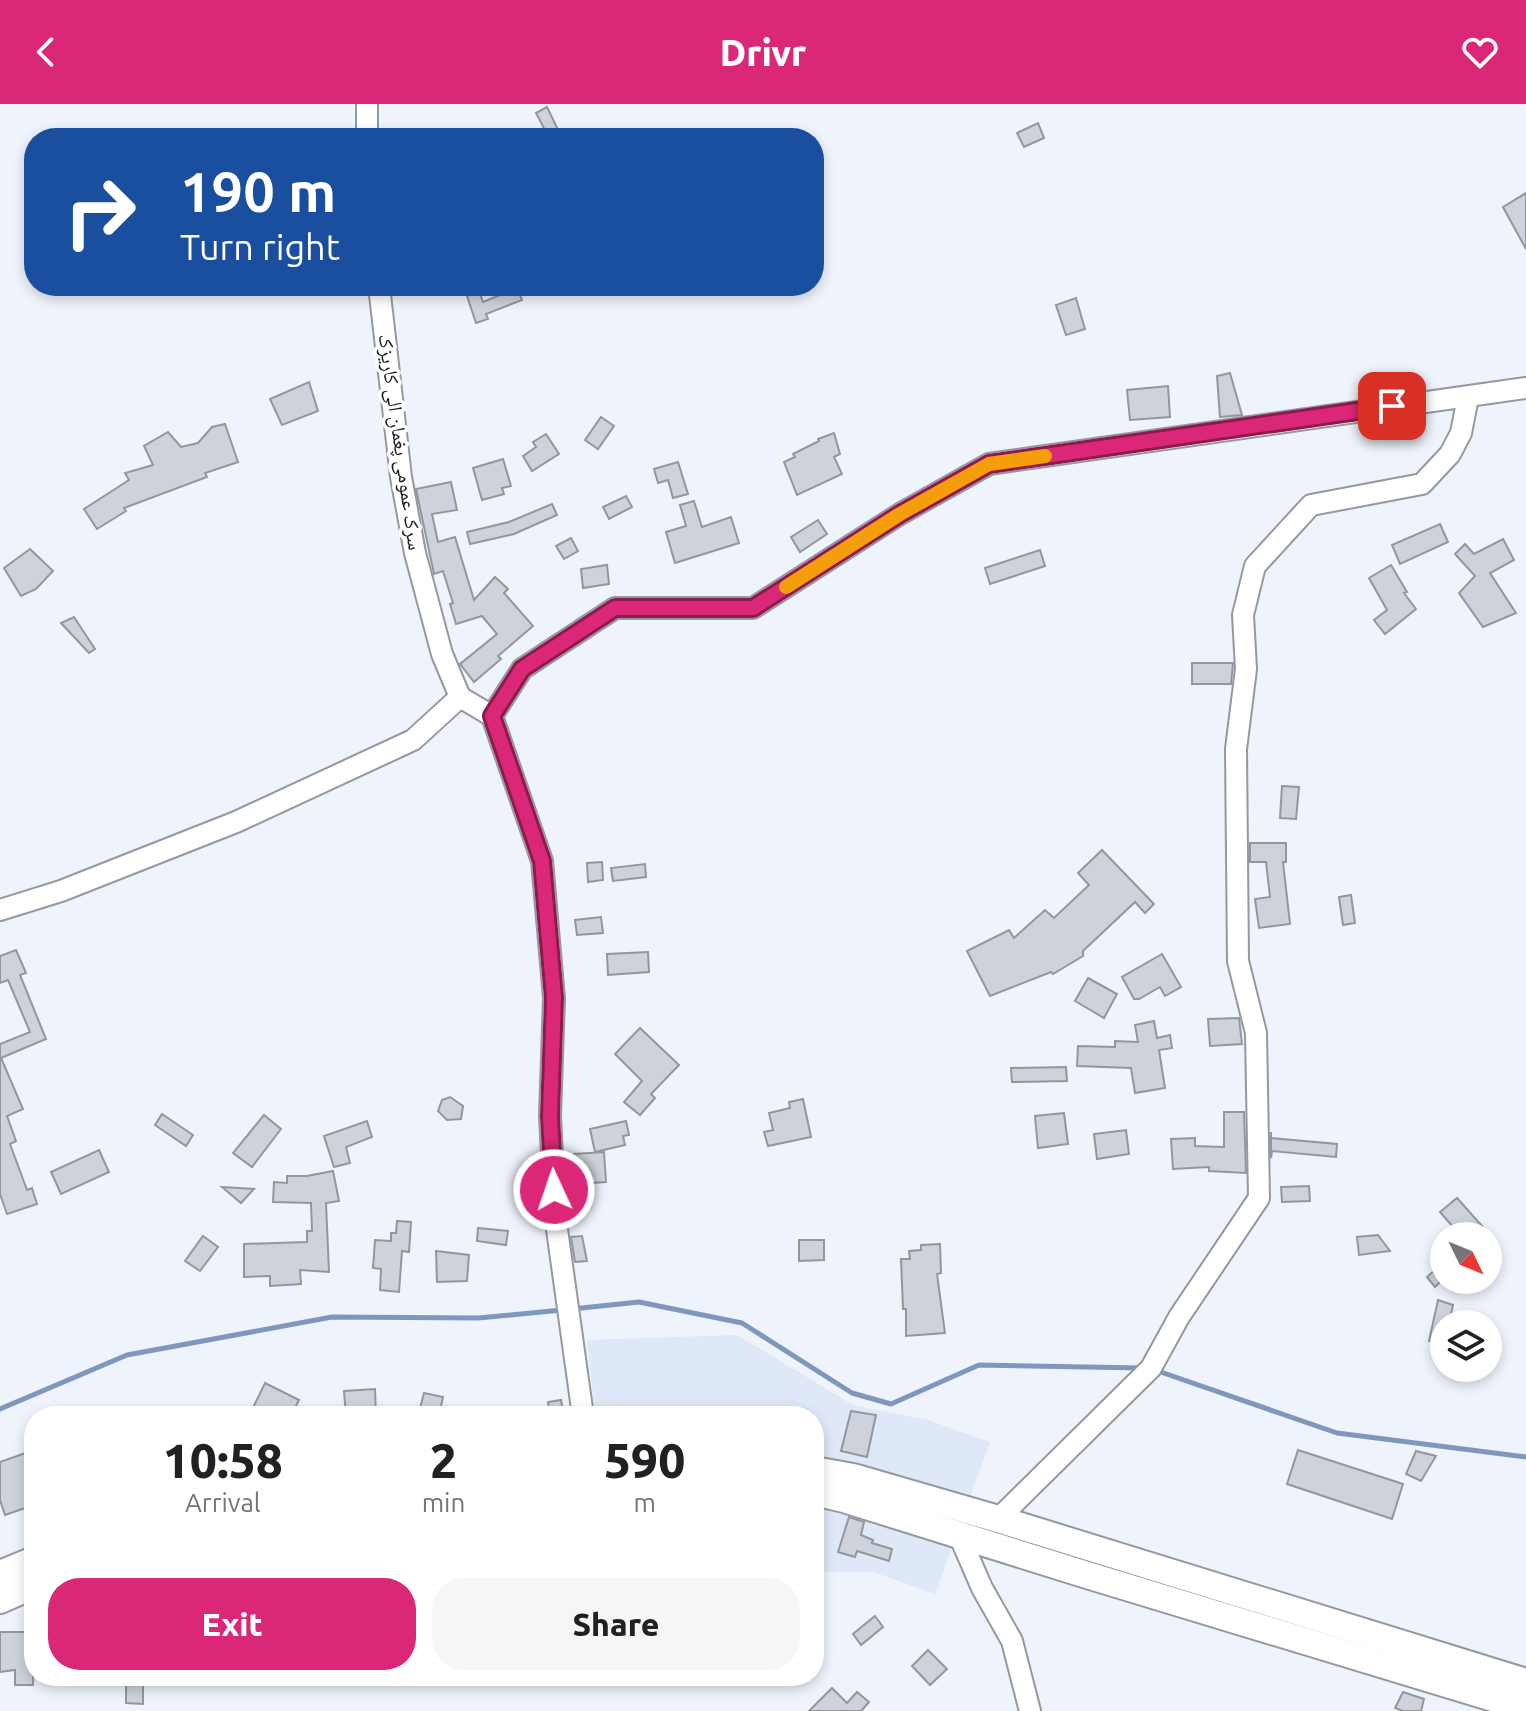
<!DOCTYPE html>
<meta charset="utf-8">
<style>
:root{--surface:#fff;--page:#f6f6f6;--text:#202124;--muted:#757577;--accent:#db2777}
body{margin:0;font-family:Ubuntu,"Noto Naskh Arabic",sans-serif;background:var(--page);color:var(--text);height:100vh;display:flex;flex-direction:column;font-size:30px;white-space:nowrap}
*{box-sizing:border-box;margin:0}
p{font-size:26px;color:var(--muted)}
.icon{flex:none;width:44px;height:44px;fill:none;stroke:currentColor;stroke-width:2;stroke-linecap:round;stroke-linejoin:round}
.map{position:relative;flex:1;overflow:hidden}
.drawer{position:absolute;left:24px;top:1302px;width:800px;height:280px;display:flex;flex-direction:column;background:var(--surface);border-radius:32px;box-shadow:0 4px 12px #0003}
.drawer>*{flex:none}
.hud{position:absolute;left:24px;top:24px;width:800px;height:168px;border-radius:32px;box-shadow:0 4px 12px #0003;background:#1a4fa0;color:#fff;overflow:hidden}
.needle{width:52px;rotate:133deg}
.tools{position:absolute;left:1430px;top:1118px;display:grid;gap:16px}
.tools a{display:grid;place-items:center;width:72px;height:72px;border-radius:50%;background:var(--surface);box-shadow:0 4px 12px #0003;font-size:40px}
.pin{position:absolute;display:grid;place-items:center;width:68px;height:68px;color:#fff;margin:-34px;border-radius:16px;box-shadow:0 4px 12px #0006}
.me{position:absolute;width:88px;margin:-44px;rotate:357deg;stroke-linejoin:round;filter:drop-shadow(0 0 6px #0008)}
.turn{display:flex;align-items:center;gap:28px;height:168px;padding:0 24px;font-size:36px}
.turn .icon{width:104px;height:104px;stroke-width:2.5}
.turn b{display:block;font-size:56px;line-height:68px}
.eta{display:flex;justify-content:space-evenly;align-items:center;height:136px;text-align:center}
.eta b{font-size:48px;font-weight:800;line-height:56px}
.primary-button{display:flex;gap:16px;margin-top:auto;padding:16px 24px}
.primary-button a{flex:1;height:92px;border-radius:32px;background:var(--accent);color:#fff;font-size:32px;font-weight:800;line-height:92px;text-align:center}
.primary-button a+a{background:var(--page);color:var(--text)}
header{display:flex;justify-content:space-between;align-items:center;height:104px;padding:0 24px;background:var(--accent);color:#fff;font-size:36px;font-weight:800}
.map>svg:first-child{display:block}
.built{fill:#dfe8f7}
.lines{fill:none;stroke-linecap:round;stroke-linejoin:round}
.stream{stroke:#7f97bd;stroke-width:5}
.building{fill:#ced3db;stroke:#92979e;stroke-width:2}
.minor-casing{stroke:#9498a0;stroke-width:24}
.major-casing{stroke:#9498a0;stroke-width:30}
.minor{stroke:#fff;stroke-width:20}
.major{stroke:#fff;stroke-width:26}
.route-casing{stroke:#8e194d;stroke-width:20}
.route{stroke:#db2777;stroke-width:14}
.slow{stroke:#f59e0b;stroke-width:14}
.labels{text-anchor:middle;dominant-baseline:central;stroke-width:7;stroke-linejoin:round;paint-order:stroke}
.street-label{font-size:20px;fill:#1a1c1f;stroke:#fff}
</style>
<header><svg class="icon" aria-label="back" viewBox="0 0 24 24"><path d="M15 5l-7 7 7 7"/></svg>Drivr<svg class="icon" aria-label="heart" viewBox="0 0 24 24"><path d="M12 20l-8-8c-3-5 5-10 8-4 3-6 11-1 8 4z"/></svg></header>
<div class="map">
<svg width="1526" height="1607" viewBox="0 0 1526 1607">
<rect width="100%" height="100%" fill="#eff4fc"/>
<path class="built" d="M737,1231L853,1301L928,1316L990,1338L935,1490L873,1468H814V1312H595L587,1236Z"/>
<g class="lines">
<g class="stream">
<path d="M572,1205L639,1198L742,1219L852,1289L891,1300L979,1261L1142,1264"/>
<path d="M1155,1266L1337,1329L1526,1353"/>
<path d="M0,1305L127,1251L332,1213L478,1214L562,1206"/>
</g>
</g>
<g class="building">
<path d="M547,3L562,34H549L536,9Z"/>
<path d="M1038,19L1044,34L1024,43L1017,29Z"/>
<path d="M1526,89V145L1503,103Z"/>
<path d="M517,184L522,196L486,210L488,215L476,219L467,192L479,187L483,198Z"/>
<path d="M1076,194L1085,225L1066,231L1056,201Z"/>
<path d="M1230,269L1242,311L1220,313L1217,272Z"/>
<path d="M309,278L318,307L282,321L270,295Z"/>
<path d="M1168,282L1170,313L1130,316L1127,286Z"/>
<path d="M601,313L614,322L598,345L585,336Z"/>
<path d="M225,320L238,358L205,369L207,373L124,404L126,407L97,425L84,405L129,376L125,369L153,361L144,342L168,328L181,343L198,339L212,323Z"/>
<path d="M834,329L840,350L834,353L842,370L797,391L784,358L795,353L793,350L819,337L818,335Z"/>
<path d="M546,330L559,350L532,367L523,352L536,343L533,338Z"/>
<path d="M503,355L511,382L502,384L504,390L482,396L473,364Z"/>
<path d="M678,358L688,390L673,394L668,376L658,379L654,365Z"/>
<path d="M451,378L457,406L432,410L438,438L455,433L474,496L495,473L508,485L504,489L533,522L498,552L501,555L474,578L460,560L497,530L482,512L456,520L450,500L453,499L443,467L434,470L416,385Z"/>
<path d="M626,392L632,403L609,415L603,403Z"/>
<path d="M694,397L702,423L731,413L739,439L675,459L666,428L686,422L680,401Z"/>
<path d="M552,400L557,411L514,430L470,440L467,428L509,418Z"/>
<path d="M818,416L827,430L800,448L791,433Z"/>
<path d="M1440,420L1448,438L1400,460L1392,441Z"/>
<path d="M571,434L578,447L564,455L556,442Z"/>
<path d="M1503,435L1514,456L1490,469L1516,509L1483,523L1459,489L1475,472L1455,450L1465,440L1474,450Z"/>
<path d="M30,445L53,467L36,485L21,492L4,464Z"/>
<path d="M1040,446L1045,462L990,480L985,464Z"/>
<path d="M607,461L609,480L583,484L581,465Z"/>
<path d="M1391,461L1407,488L1404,489L1416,505L1385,530L1374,516L1387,506L1369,474Z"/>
<path d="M74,513L95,545L89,549L61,519Z"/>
<path d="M1192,559H1233L1231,580H1192Z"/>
<path d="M1282,682L1299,683L1296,715L1280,714Z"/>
<path d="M1250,739H1286V758H1283L1290,820L1259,824L1255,795L1270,793L1266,758H1250Z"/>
<path d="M1102,746L1154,800L1145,809L1135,798L1083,847V852L1053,870L1051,868L990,892L967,847L1009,826L1014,834L1045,806L1054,814L1089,781L1078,769Z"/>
<path d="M602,758L603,776L588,778L587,759Z"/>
<path d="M645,760L646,773L613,777L611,764Z"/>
<path d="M1351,791L1355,819L1343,821L1339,793Z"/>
<path d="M601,813L603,829L577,831L575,816Z"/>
<path d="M16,846L26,869L20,871L46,935L1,954L23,1005L7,1012L16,1037L10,1040L27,1086L32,1084L37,1100L7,1110L0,1090V940L30,928L8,876L0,879V852Z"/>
<path d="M648,848L649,868L608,871L607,850Z"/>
<path d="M1162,850L1181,883L1165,892L1160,883L1139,895H1134L1122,873Z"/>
<path d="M1088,874L1117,890L1104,914L1075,897Z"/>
<path d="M1239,914L1242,940L1210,942L1208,915Z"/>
<path d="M1154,917L1157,934L1170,931L1172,944L1159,946L1165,984L1135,989L1131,964L1077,962L1078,942L1115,943V937L1138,938L1135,921Z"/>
<path d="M640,924L679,961L651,990L655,994L640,1011L624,998L642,977L615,950Z"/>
<path d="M1066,963L1067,977L1012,978L1011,964Z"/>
<path d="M450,993L463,1002L461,1015L447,1016L438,1007L442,996Z"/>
<path d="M803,995L811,1033L768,1042L764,1028L773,1026L769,1009L790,1004L789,998Z"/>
<path d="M1224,1008H1244L1246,1069L1209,1067V1063L1173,1065L1171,1035L1195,1034V1042L1224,1043Z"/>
<path d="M1064,1009L1068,1040L1038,1044L1035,1012Z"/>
<path d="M162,1010L193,1031L186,1042L155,1021Z"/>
<path d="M264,1011L281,1025L252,1063L233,1049Z"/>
<path d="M367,1017L372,1033L346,1043L350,1059L334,1063L324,1032Z"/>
<path d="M626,1017L629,1031L623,1032L625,1041L595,1048L590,1025Z"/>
<path d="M1126,1026L1129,1050L1097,1055L1094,1030Z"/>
<path d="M1271,1028V1034L1337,1040L1336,1053L1272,1047L1271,1054Z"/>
<path d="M99,1046L109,1068L61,1090L51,1068Z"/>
<path d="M604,1048L606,1078L576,1080L574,1050Z"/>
<path d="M333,1067L339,1097L326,1099L329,1168L300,1166L301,1180L270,1182V1172L244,1173V1140L307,1138V1127H312L311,1099L273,1098L274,1078L287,1079V1072H307Z"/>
<path d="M1309,1082L1310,1097L1282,1098L1281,1083Z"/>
<path d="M222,1083L254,1085L241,1099Z"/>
<path d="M1457,1094L1491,1132H1461L1440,1108Z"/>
<path d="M397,1117L411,1118L409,1148L402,1147L399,1188L380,1186L381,1165L373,1164L375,1136L391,1137V1129H396Z"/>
<path d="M478,1124L508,1127L506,1141L477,1137Z"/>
<path d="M1378,1131L1390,1147L1359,1151L1357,1133Z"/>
<path d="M203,1132L218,1143L200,1167L185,1157Z"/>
<path d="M582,1132L587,1157L575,1158L571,1133Z"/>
<path d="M799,1136H824V1156L799,1157Z"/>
<path d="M940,1140L941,1169L937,1170L945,1229L906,1232V1205H903L901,1155H910L909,1147L921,1146V1141Z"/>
<path d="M436,1147L469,1151L467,1177L437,1178Z"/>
<path d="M1444,1158V1174L1435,1183L1427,1173Z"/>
<path d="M1438,1196L1453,1201L1449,1220H1444V1240L1429,1237Z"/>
<path d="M265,1279L299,1296L292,1310L284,1306L282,1312H249Z"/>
<path d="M375,1285L376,1312H346L344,1287Z"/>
<path d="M424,1289L443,1293L439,1312H418Z"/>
<path d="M561,1296L564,1312H550L548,1298Z"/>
<path d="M851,1307L876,1311L867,1353L841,1347Z"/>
<path d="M34,1346V1401L5,1411L0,1396V1358Z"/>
<path d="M1298,1346L1403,1380L1392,1415L1287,1380Z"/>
<path d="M1416,1347L1436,1352L1421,1377L1406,1370Z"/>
<path d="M849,1413L864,1418L861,1431L873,1436L872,1439L892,1445L889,1457L857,1447L855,1453L838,1448Z"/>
<path d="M875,1512L883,1523L861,1541L853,1530Z"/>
<path d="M0,1528H34L33,1581H15V1566L0,1568Z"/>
<path d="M928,1546L947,1565L930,1581L912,1562Z"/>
<path d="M126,1572H143V1600L126,1599Z"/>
<path d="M832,1584L847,1599L857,1588L869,1598L861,1607H809Z"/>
<path d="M1403,1588L1424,1595L1421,1607H1403L1395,1604Z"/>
</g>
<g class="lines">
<defs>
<g id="minor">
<path d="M367,0V34"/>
<path d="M379,182L401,373L415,449L442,550L460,593L492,612"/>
<path d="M0,806L61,787L236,718L413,636L460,593"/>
<path d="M583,1312L555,1111L550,1012L554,894L542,757L492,612L522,565L615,504H753L900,410L989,360L1526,284"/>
<path d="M998,1415L1151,1264L1179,1213L1259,1094L1256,929L1238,857L1236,645L1246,565L1243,511L1255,462L1311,401L1422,380L1450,350L1461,329L1468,293"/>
<path d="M959,1431L982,1484L1012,1537L1030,1607"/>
</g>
<g id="major">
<path d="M814,1366L853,1373L998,1415L1526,1578"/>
<path d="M814,1388L844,1395L1087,1471L1526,1604"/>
<path d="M0,1470L34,1456"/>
<path d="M0,1496L34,1481"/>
</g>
</defs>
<use href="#minor" class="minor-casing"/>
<use href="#major" class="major-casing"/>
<use href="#minor" class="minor"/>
<use href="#major" class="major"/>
</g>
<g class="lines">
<defs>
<path id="route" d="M554,1086L550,1012L554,894L542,757L492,612L522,565L615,504H753L900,410L989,360L1392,302"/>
</defs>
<use href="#route" class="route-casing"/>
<use href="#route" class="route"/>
<path class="slow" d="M786,483L900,410L989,360L1045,352"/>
</g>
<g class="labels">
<g class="street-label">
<text transform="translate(401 338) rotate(82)">سرک عمومی پغمان الی کاریزک</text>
</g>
</g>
</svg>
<div class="tools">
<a><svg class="needle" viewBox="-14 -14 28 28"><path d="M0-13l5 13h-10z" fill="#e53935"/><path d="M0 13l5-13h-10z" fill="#757577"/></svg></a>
<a><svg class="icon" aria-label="layers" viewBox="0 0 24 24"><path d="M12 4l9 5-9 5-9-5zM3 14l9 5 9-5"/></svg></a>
</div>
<div class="pin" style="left:1392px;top:302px;background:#d93025"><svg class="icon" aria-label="arrive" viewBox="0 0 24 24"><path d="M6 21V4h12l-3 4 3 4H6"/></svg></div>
<svg class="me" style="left:554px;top:1086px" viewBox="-20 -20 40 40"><circle r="17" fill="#db2777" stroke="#fff" stroke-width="3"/><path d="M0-11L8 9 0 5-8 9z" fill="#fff"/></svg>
<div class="hud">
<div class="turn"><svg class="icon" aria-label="right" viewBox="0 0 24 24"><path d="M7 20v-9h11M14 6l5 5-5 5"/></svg><div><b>190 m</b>Turn right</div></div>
</div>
<section class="drawer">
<div class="eta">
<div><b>10:58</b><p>Arrival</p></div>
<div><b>2</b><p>min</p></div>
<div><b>590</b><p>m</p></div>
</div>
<div class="primary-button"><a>Exit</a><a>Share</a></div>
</section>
</div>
